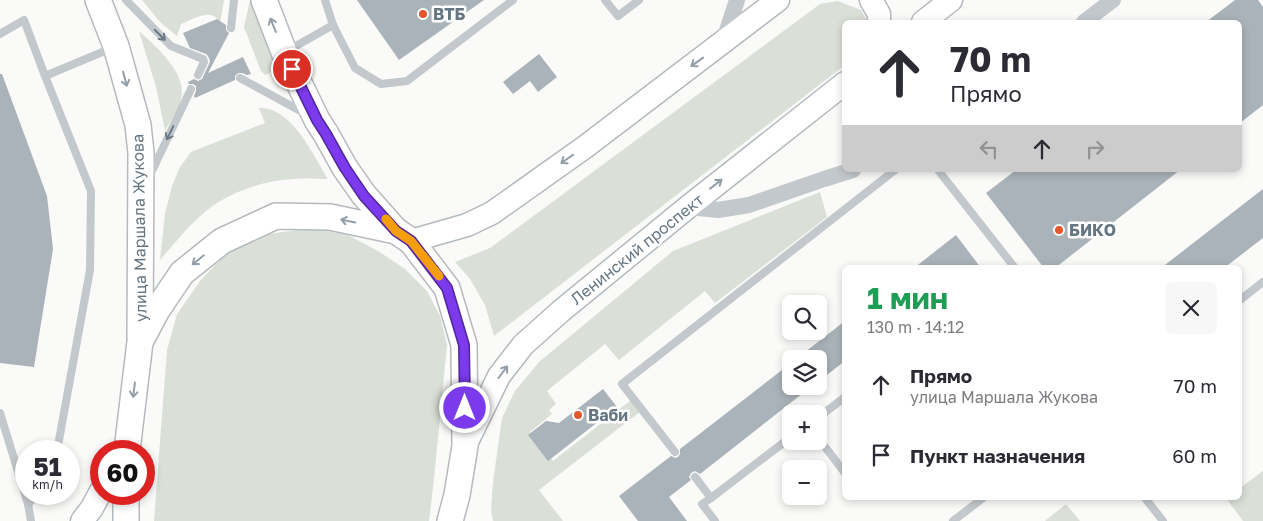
<!DOCTYPE html>
<html lang="ru">
<meta charset="utf-8">
<style>
:root{--surface:#fff;--page:#f7f7f7;--text:#2b2b33;--muted:#7c7c81}
body{margin:0;font-family:"Golos Text",sans-serif;background:var(--page);color:var(--text);height:100vh;display:flex;flex-direction:column;font-size:19px;white-space:nowrap}
*{box-sizing:border-box;margin:0}
p{font-size:16px;color:var(--muted)}
.icon{flex:none;width:28px;height:28px;fill:none;stroke:currentColor;stroke-width:2;stroke-linecap:round;stroke-linejoin:round}
.map{position:relative;flex:1;overflow:hidden}
.sheet{position:absolute;left:842px;top:265px;width:400px;height:235px;display:flex;flex-direction:column;background:var(--surface);border-radius:8px;box-shadow:0 2px 8px #0003}
.sheet>*{flex:none}
.banner{position:absolute;left:842px;top:20px;width:400px;height:152px;border-radius:8px;box-shadow:0 2px 8px #0003;background:#fff;color:var(--text);overflow:hidden}
.buttons{position:absolute;left:782px;top:295px;display:grid;gap:10px}
.buttons a{display:grid;place-items:center;width:45px;height:45px;border-radius:8px;background:var(--surface);box-shadow:0 2px 8px #0003;font-size:25px}
.speed{position:absolute;left:15px;top:440px;display:flex;gap:10px;font-size:25px;font-weight:700;text-align:center}
.speed>*{display:grid;place-content:center;width:65px;height:65px;border-radius:50%;background:var(--surface);box-shadow:0 2px 8px #0003;line-height:1}
.speed small{font-size:12px;font-weight:400}
.speed .limit{border:8px solid #d22;background:#fff;color:#111}
.pin{position:absolute;display:grid;place-items:center;width:42px;height:42px;color:#fff;margin:-21px;border:2px solid #fff;border-radius:50%;box-shadow:0 1px 5px #0007}
.me{position:absolute;width:55px;margin:-28px;rotate:0deg;stroke-linejoin:round;filter:drop-shadow(0 0 4px #0008)}
.turn{display:flex;align-items:center;gap:18px;height:105px;padding:0 25px;font-size:22px}
.turn .icon{width:65px;height:65px;stroke-width:2.5}
.turn b{display:block;font-size:35px;line-height:42px}
.lanes{display:flex;align-items:center;height:48px;padding:0 25px;background:#0003;justify-content:center;gap:25px;direction:ltr}
.lanes .off{opacity:.35}
.round{display:grid;place-items:center;flex:none;width:52px;height:52px;border-radius:8px;background:var(--page)}
.headline{display:flex;align-items:center;justify-content:space-between;height:85px;padding:0 25px}
h1{font-size:30px;font-weight:700;line-height:38px;color:#1e9e55}
ul{padding:0;list-style:none}
li{display:flex;align-items:center;gap:15px;height:70px;padding:0 25px}
li div{flex:1}
li b{display:block;font-size:19px}
li em{font-style:normal}
.map>svg:first-child{display:block}
.green{fill:#dadfd7}
.building{fill:#aab3b9}
.lines{fill:none;stroke-linecap:round;stroke-linejoin:round}
.secondary-casing{stroke:#b3babf;stroke-width:25}
.primary-casing{stroke:#b5babe;stroke-width:28}
.lane{stroke:#c3c8cc;stroke-width:8}
.street{stroke:#c3c8cc;stroke-width:16}
.secondary{stroke:#fff;stroke-width:22}
.primary{stroke:#fff;stroke-width:25}
.oneway{stroke:#939fa8}
.oneway2{stroke:#6a7a87}
.route-casing{stroke:#51269a;stroke-width:12}
.route{stroke:#7c3aed;stroke-width:9}
.slow{stroke:#f59e0b;stroke-width:9}
.poi-dot{fill:#e4572e;stroke:#fff;stroke-width:2}
.labels{text-anchor:middle;dominant-baseline:central;stroke-width:5;stroke-linejoin:round;paint-order:stroke}
.poi-label{font-size:16px;font-weight:bold;fill:#657683;stroke:#fff;text-anchor:start}
.street-label{font-size:16px;fill:#657683;stroke:#fff}
</style>
<div class="map">
<svg width="1263" height="521" viewBox="0 0 1263 521">
<rect width="100%" height="100%" fill="#fafaf8"/>
<g class="green">
<path d="M142,0H224L220,24C213,6 194,19 181,24L177,36L161,23Z"/>
<path d="M250,0H253L281,68L265,75L261,71L244,27Z"/>
<path d="M838,1L861,10L868,22H845V65L494,336L485,305L470,279L455,262L490,248L820,4Z"/>
<path d="M139,31C155,46 188,73 181,99C179,109 170,121 165,131L156,87Z"/>
<path d="M259,108C264,108 269,108 274,111C298,121 315,158 328,179C317,179 305,178 294,179C265,180 234,191 211,207C191,222 176,242 160,260L165,214L172,186L180,167L191,152L265,123Z"/>
<path d="M820,192L827,217L715,303L705,291L619,360L605,344L547,391L556,404L549,410L552,414L530,432L553,461L635,397L645,408L539,490L563,521H493L491,510L493,482L502,418L515,391L539,362L673,251Z"/>
<path d="M313,228L348,235L378,251L405,269L427,291L440,316L447,345L434,479L429,521H154L167,350L177,314L200,281L219,261L240,245L261,235Z"/>
<path d="M1263,471V521H1243L1226,498H1240V488Z"/>
<path d="M1066,504L1080,521H1045Z"/>
</g>
<g class="building">
<path d="M357,0H484L399,60Z"/>
<path d="M1235,0H1258L1263,7V105L1240,123V22H1206Z"/>
<path d="M217,19L226,25V30L229,33L208,73L243,57L251,74L247,75L242,73H238L235,76V80L195,98L194,96L196,91V86L193,84H189L188,82L194,79L198,81L202,79L209,64L210,61L208,56L206,54L190,48L183,33Z"/>
<path d="M539,54L557,77L538,92L530,81L513,94L503,82Z"/>
<path d="M0,74H2L47,196L53,249L34,367L0,363Z"/>
<path d="M1016,170H1180L1055,268H1044L986,193Z"/>
<path d="M1263,189V238L1224,268H1161Z"/>
<path d="M956,235L981,268H914Z"/>
<path d="M845,321V361L819,381V359H796Z"/>
<path d="M791,363V386H812L700,474L695,471L691,473L689,477L691,480L669,497L687,521H638L619,496L671,456L675,458L678,457L680,454V449Z"/>
<path d="M603,389L617,407L548,461L528,435L546,421L559,423Z"/>
</g>
<g class="lines">
<defs>
<g id="secondary">
<path d="M871,0L879,14V22"/>
<path d="M923,22L951,0"/>
<path d="M411,241L467,225L492,213L585,147L778,0"/>
<path d="M465,446L499,376L523,345L561,311L688,207L845,83"/>
<path d="M82,521L92,508L101,491"/>
</g>
<g id="primary">
<path d="M98,0L116,46L138,125L141,153L140,337"/>
<path d="M264,0L284,52L317,120L326,134L345,168L364,195L396,231"/>
<path d="M127,451L128,442L140,342L157,310L182,273L222,241L276,216L330,217L396,231L411,241L447,288L464,345L465,446L457,495L450,521"/>
<path d="M126,521V494"/>
</g>
</defs>
<use href="#secondary" class="secondary-casing"/>
<use href="#primary" class="primary-casing"/>
<g class="lane">
<path d="M126,0L171,46L203,59"/>
<path d="M325,0L333,25L355,68L381,84L407,81L513,0"/>
<path d="M605,0L618,16L639,0"/>
<path d="M231,28L234,0"/>
<path d="M0,34L24,20L45,76"/>
<path d="M287,51L333,25"/>
<path d="M198,75L204,62"/>
<path d="M240,78L306,114"/>
<path d="M938,170L1015,268"/>
<path d="M150,175L191,89"/>
<path d="M1240,300L1263,282"/>
<path d="M0,413L28,504"/>
<path d="M819,417L845,397"/>
<path d="M819,439L845,473"/>
<path d="M57,451L90,270L91,191L45,76L112,48"/>
<path d="M675,452L622,384L895,170"/>
<path d="M695,477L711,498L791,437"/>
<path d="M711,498L702,504L715,521"/>
<path d="M1145,498L1163,521"/>
<path d="M31,521L28,504L38,494"/>
<path d="M953,521L983,498"/>
</g>
<g class="street">
<path d="M1084,22L1113,0"/>
<path d="M723,43L737,0"/>
<path d="M688,207L718,210L749,205L824,179L853,170"/>
</g>
<use href="#secondary" class="secondary"/>
<use href="#primary" class="primary"/>
</g>
<defs><path id="oneway-shaft" d="M-6 0H5M1.5-3L5.5 0L1.5 3" fill="none" stroke-width="1.6" stroke-linecap="round" stroke-linejoin="round" transform="scale(1.25)"/></defs>
<g class="oneway">
<use href="#oneway-shaft" transform="translate(273 25) rotate(-112)"/>
<use href="#oneway-shaft" transform="translate(697 62) rotate(144)"/>
<use href="#oneway-shaft" transform="translate(125 79) rotate(75)"/>
<use href="#oneway-shaft" transform="translate(567 159) rotate(145)"/>
<use href="#oneway-shaft" transform="translate(716 184) rotate(-38)"/>
<use href="#oneway-shaft" transform="translate(348 221) rotate(-168)"/>
<use href="#oneway-shaft" transform="translate(198 260) rotate(141)"/>
<use href="#oneway-shaft" transform="translate(503 372) rotate(-53)"/>
<use href="#oneway-shaft" transform="translate(134 390) rotate(97)"/>
</g>
<g class="oneway2">
<use href="#oneway-shaft" transform="translate(160 35) rotate(45)"/>
<use href="#oneway-shaft" transform="translate(170 133) rotate(116)"/>
</g>
<g class="lines">
<defs>
<path id="route" d="M292,69L317,120L326,134L345,168L364,196L396,231L411,241L447,288L464,345L465,408"/>
</defs>
<use href="#route" class="route-casing"/>
<use href="#route" class="route"/>
<path class="slow" d="M386,219L396,231L411,241L439,276"/>
</g>
<g class="poi-dot">
<circle cx="423" cy="14" r="5"/>
<circle cx="1059" cy="230" r="5"/>
<circle cx="578" cy="415" r="5"/>
</g>
<g class="labels">
<g class="poi-label">
<text x="433" y="14">ВТБ</text>
<text x="1069" y="230">БИКО</text>
<text x="588" y="415">Ваби</text>
</g>
<g class="street-label">
<text transform="translate(139 228) rotate(-91)">улица Маршала Жукова</text>
<text transform="translate(637 249) rotate(-39)">Ленинский проспект</text>
</g>
</g>
</svg>
<div class="buttons">
<a><svg class="icon" aria-label="search" viewBox="0 0 24 24"><circle cx="10" cy="10" r="6"/><path d="M15 15l6 6"/></svg></a>
<a><svg class="icon" aria-label="layers" viewBox="0 0 24 24"><path d="M12 4l9 5-9 5-9-5zM3 14l9 5 9-5"/></svg></a>
<a>+</a>
<a>−</a>
</div>
<div class="speed"><div>51<small>km/h</small></div><div class="limit">60</div></div>
<div class="pin" style="left:292px;top:69px;background:#d93025"><svg class="icon" aria-label="arrive" viewBox="0 0 24 24"><path d="M6 21V4h12l-3 4 3 4H6"/></svg></div>
<svg class="me" style="left:465px;top:408px" viewBox="-20 -20 40 40"><circle r="17" fill="#7c3aed" stroke="#fff" stroke-width="3"/><path d="M0-11L8 9 0 5-8 9z" fill="#fff"/></svg>
<div class="banner">
<div class="turn"><svg class="icon" aria-label="ahead" viewBox="0 0 24 24"><path d="M12 20V5M6 11l6-6 6 6"/></svg><div><b>70 m</b>Прямо</div></div>
<div class="lanes"><svg class="icon off" aria-label="left" viewBox="0 0 24 24"><path d="M17 20v-9H6M10 6l-5 5 5 5"/></svg><svg class="icon" aria-label="ahead" viewBox="0 0 24 24"><path d="M12 20V5M6 11l6-6 6 6"/></svg><svg class="icon off" aria-label="right" viewBox="0 0 24 24"><path d="M7 20v-9h11M14 6l5 5-5 5"/></svg></div>
</div>
<section class="sheet">
<div class="headline"><div><h1>1 мин</h1><p>130 m · 14:12</p></div><a class="round"><svg class="icon" aria-label="close" viewBox="0 0 24 24"><path d="M6 6l12 12M18 6L6 18"/></svg></a></div>
<ul>
<li><svg class="icon" aria-label="ahead" viewBox="0 0 24 24"><path d="M12 20V5M6 11l6-6 6 6"/></svg><div><b>Прямо</b><p>улица Маршала Жукова</p></div><em>70 m</em></li>
<li><svg class="icon" aria-label="arrive" viewBox="0 0 24 24"><path d="M6 21V4h12l-3 4 3 4H6"/></svg><div><b>Пункт назначения</b></div><em>60 m</em></li>
</ul>
</section>
</div>
